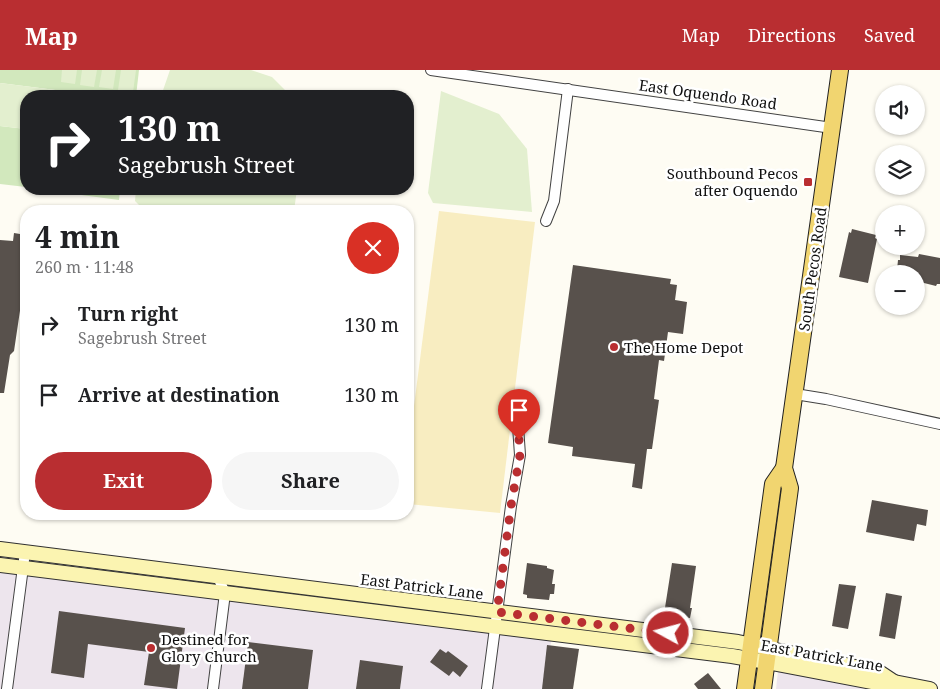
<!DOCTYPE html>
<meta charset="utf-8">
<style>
:root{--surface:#fff;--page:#f6f6f6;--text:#202124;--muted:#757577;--accent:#b92e31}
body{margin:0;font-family:"Noto Serif",serif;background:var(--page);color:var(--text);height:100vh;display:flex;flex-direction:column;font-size:19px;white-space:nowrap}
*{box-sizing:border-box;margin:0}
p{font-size:16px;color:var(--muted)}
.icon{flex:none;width:28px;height:28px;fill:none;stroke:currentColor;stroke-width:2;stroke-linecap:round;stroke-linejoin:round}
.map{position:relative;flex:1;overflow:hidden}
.sheet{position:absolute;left:20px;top:135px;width:394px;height:315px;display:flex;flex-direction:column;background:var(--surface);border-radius:20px;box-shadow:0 1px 4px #0004}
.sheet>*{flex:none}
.banner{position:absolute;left:20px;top:20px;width:394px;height:105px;border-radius:20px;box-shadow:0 1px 4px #0004;background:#202124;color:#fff;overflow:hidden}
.controls{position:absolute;left:875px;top:15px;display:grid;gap:10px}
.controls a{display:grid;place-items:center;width:50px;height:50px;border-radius:50%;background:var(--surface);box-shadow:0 1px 4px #0004;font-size:25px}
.pin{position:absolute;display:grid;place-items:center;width:42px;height:42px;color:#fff;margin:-51px -21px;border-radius:50% 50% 50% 0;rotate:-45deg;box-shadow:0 0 5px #0007}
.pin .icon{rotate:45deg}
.me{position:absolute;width:55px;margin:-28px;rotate:277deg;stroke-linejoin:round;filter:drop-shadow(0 0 4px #0008)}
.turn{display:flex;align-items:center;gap:18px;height:105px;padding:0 15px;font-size:22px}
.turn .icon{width:65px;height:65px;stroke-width:2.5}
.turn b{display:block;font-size:35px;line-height:42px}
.round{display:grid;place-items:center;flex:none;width:52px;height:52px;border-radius:26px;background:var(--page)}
.overview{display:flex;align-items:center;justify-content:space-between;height:85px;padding:0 15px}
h1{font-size:30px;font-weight:700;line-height:38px}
.button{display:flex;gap:10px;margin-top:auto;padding:10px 15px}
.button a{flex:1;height:58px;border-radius:30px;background:var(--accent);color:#fff;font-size:20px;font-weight:700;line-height:58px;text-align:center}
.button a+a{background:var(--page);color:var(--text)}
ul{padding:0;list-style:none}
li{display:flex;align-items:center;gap:15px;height:70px;padding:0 15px}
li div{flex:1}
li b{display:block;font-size:19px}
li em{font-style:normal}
header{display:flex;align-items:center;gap:30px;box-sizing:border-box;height:70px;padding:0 25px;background:var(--accent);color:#fff}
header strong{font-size:24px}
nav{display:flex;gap:28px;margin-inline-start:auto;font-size:18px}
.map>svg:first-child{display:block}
.industrial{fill:#ede5ed}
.green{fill:#d2e8bd}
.sand{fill:#f8edc1}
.pitch{fill:#e3efcf}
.building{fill:#58514c}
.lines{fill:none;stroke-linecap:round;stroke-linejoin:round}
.minor-casing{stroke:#424242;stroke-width:12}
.secondary-casing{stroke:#313131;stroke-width:16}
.primary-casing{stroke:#202020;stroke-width:18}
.minor{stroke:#fff;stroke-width:10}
.secondary{stroke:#fbf4b1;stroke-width:14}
.primary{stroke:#f1d570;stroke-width:16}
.route{stroke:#b92e31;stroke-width:9;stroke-dasharray:0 16.2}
.poi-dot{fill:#b92e31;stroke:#fff;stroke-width:2}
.labels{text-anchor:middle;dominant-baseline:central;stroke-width:5;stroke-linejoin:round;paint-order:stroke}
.street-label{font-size:15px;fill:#0f0f0f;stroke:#fff}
.poi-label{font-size:15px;fill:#0f0f0f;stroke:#fff;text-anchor:start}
</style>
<header>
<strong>Map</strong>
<nav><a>Map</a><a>Directions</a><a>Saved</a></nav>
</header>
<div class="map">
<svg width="940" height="619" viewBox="0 0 940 619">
<rect width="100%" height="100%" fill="#fefcf3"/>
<g class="industrial">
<path d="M0,488L496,551L551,571L545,619H0Z"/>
<path d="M778,601L866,619H776Z"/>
</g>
<g class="green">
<path d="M0,0H139L136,26H103L0,13Z"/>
<path d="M0,56L26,59V117L0,114Z"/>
<path d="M36,119H120L119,130Z"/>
</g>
<path class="sand" d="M439,141L535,152L500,443L408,434V383Z"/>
<g class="pitch">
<path d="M62,0H77L75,14L61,12Z"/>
<path d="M82,0H97L94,17L80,15Z"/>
<path d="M102,0H116L113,19L99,17Z"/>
<path d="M121,0H136L133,22L118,20Z"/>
<path d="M170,0H251L272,7L291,26H161Z"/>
<path d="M0,13L103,26H26V59L0,56Z"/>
<path d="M441,21L499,44L527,79L532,142L433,133L428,123Z"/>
<path d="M136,119H297L294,141H145L135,131Z"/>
</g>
<g class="building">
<path d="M852,159L876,165L875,168L877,169L868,213L839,207L849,162L851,163Z"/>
<path d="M14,163L26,165V234H21L14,281L10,285L4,323H0V170L13,171Z"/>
<path d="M919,184L940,188V214H937L936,216L916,211V204H899V200H897L898,190H900V185L918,187Z"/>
<path d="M573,195L671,209L670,214L677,215L675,230L687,232L683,264L668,262L664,291L659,290L654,329L659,330L652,379H647L642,419L632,417L635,394L572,386L573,377L548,373Z"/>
<path d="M872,430L928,440L926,456L917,454L914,471L866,462Z"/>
<path d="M527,493L547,496V498L554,500L552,514H555L554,524H550L549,530L527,528V525L523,524Z"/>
<path d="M672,493L696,496L690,538H692L690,548L664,544Z"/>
<path d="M839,514L856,516L848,559L832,556Z"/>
<path d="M886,523L902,526L895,569L879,566Z"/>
<path d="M59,541L185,558L177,619L144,615L149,582L88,574L84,608L51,603Z"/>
<path d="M248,572L313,580L308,619H242Z"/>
<path d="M547,575L579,579L573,619H542Z"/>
<path d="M440,579L446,583L448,581L468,596L460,607L453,601L449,606L430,592Z"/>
<path d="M360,590L403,596L400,619H356Z"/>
<path d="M708,603L721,619H698L694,614Z"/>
</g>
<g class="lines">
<defs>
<g id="minor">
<path d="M431,0L832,58"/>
<path d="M546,151L554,131L568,19"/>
<path d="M795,324L826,329L940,354"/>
<path d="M7,619L25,482"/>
<path d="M213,619L225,523L218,507"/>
<path d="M487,619L511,436L520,385L518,356"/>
</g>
<g id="secondary">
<path d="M0,479L738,572L879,602L894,612"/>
<path d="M0,495L732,586L778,594L877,613L894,612L930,619"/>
</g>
<g id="primary">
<path d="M745,619L773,414L784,398"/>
<path d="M763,619L790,418L784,398L840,0"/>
</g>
</defs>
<use href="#minor" class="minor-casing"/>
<use href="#secondary" class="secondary-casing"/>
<use href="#primary" class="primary-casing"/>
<use href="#minor" class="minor"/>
<use href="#secondary" class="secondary"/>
<use href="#primary" class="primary"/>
</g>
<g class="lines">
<path class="route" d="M519,370L520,385L511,436L497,542L668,563"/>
</g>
<g class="poi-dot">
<rect x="803" y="107" width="10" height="10" rx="2.5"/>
<circle cx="614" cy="277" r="5"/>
<circle cx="151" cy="578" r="5"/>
</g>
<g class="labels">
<g class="street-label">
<text transform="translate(708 24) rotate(8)">East Oquendo Road</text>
<text transform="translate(812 199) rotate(-82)">South Pecos Road</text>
<text transform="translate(422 516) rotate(7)">East Patrick Lane</text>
<text transform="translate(822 585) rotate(10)">East Patrick Lane</text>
</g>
<g class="poi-label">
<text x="798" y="103" text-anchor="end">Southbound Pecos<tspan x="798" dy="17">after Oquendo</tspan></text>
<text x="624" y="277">The Home Depot</text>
<text x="161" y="569">Destined for<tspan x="161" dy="17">Glory Church</tspan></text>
</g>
</g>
</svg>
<div class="controls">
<a><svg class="icon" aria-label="sound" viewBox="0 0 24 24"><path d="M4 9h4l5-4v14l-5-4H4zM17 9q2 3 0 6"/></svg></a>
<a><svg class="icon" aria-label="layers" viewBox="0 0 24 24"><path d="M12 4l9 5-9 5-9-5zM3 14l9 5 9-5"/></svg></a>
<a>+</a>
<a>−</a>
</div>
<div class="pin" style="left:519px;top:370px;background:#d93025"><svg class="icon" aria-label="arrive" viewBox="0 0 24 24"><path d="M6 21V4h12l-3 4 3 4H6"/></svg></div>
<svg class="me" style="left:668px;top:563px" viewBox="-20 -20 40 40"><circle r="17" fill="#b92e31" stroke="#fff" stroke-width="3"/><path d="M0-11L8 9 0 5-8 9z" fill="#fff"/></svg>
<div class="banner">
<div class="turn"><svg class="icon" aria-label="right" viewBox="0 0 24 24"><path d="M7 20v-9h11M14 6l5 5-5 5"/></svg><div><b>130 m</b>Sagebrush Street</div></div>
</div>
<section class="sheet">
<div class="overview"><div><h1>4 min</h1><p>260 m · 11:48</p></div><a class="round" style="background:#d93025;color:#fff"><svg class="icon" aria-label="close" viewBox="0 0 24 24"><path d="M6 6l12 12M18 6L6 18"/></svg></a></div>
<ul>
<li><svg class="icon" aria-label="right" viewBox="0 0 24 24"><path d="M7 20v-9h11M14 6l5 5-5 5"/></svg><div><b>Turn right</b><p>Sagebrush Street</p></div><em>130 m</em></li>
<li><svg class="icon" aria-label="arrive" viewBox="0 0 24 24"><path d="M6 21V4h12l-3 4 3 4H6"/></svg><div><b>Arrive at destination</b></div><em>130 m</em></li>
</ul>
<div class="button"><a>Exit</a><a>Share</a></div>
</section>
</div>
